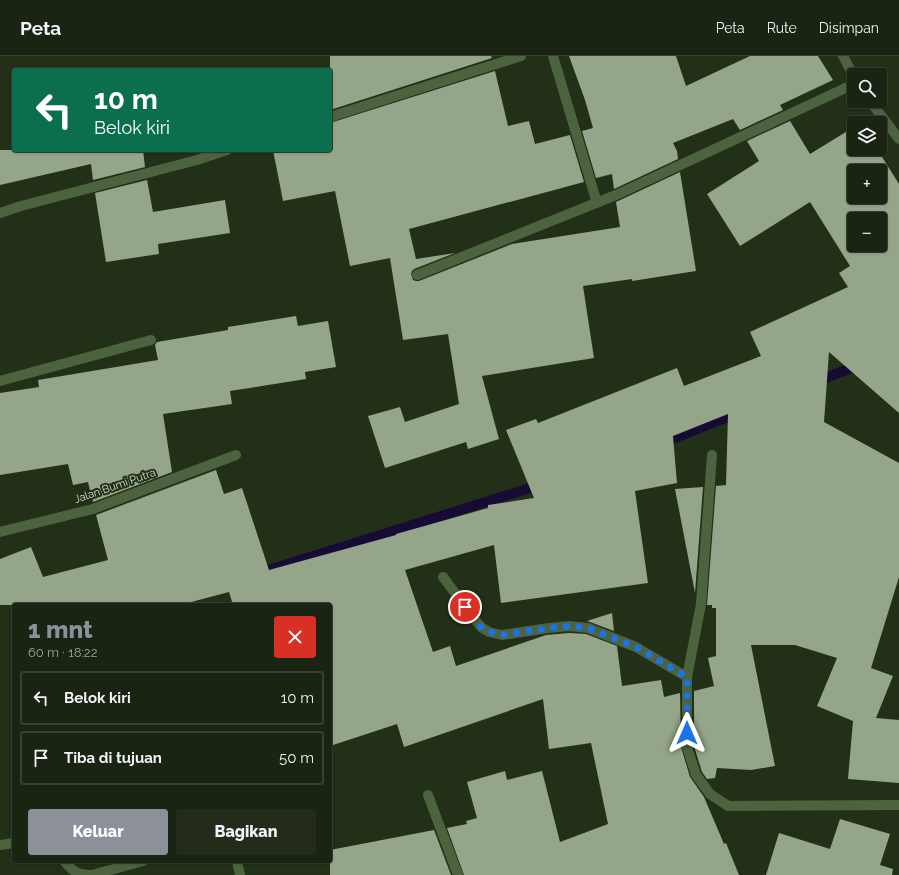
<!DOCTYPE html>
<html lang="id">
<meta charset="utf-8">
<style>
:root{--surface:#1a2412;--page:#232c1b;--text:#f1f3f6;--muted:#9fa49f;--line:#384132;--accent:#8c9099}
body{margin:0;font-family:Raleway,sans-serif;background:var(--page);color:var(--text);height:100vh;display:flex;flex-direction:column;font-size:15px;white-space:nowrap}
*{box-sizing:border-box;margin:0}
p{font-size:13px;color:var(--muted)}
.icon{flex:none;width:22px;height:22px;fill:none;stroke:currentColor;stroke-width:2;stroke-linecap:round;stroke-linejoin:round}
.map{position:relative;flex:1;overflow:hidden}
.details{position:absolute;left:12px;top:547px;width:320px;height:260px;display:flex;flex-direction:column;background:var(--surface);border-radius:4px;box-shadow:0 1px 3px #0004,0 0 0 1px var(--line)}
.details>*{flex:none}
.hud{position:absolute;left:12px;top:12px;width:320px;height:84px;border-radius:4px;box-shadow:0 1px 3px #0004,0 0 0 1px var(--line);background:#0b6e4f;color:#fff;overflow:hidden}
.fabs{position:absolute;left:847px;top:12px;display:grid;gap:8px}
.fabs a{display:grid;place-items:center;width:40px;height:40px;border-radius:4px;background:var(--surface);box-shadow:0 1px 3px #0004,0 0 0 1px var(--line);font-size:20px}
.pin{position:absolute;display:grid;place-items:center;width:34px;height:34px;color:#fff;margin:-17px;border:2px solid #fff;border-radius:50%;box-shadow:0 1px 4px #0007}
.me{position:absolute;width:44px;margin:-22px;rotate:0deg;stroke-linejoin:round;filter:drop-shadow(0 0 3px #0008)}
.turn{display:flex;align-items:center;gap:14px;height:84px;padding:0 16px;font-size:18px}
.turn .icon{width:52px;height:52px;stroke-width:2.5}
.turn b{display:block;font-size:28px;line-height:34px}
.round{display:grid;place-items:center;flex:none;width:42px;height:42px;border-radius:4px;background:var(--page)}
.summary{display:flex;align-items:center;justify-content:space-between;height:68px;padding:0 16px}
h1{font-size:24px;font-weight:800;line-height:30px;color:var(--accent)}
.button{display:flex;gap:8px;margin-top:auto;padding:8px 16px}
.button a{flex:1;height:46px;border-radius:4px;background:var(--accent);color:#fff;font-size:16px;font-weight:800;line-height:46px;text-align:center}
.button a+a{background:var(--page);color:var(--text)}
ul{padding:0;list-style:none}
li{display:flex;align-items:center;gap:12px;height:54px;margin:0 8px 6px;padding:0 8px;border:2px solid var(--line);border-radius:4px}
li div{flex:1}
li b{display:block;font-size:15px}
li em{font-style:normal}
header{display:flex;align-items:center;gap:24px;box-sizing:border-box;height:56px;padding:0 20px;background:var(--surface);border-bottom:1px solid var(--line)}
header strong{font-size:19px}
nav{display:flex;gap:22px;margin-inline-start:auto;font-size:14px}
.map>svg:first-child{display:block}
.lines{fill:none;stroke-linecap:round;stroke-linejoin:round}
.stream{stroke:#170b36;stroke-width:10}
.building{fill:#94a589;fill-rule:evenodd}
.minor{stroke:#4d633f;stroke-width:10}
.route{stroke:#1a73e8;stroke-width:7;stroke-dasharray:0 12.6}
.labels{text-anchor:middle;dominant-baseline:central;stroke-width:4;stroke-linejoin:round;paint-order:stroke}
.street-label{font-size:11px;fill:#d4decf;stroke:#223018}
</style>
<header>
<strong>Peta</strong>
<nav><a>Peta</a><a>Rute</a><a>Disimpan</a></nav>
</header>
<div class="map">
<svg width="899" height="819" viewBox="0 0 899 819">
<rect width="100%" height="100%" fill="#223018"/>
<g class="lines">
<g class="stream">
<path d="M816,326L858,309"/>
<path d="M662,387L740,356"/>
<path d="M259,517L543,428"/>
</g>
</g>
<g class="building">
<path d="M330,0H491L492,2L330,54Z"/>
<path d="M569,0H676L686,30L750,0H818L833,24L780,49L783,54L740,74L733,63L673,87L677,95L678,103L614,133L612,118L596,122L582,75L593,72L585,44Z"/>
<path d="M495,15L508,70L529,65L535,88L570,79L584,126L409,173L416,203L455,197L414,213L412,215L411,218L413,224L416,225H419L512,188L620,171L616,146L680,116L696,215L632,225V223L583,230L594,302L482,320L499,383L468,393L466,386L385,412L368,360L400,351L405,366L459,348L448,278L403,284L390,202L350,210L335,135L283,145L273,94H330V67Z"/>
<path d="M790,65L810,98L854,71V93H877L899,128V357L829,296L824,366L899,407V521L871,612L893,620L876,662L899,664V727L848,723L853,665L817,650L837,602L795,589H751L775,710L751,714L717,712L715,722L707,723L702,716L694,690V635L714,630L708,602L716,600V552H712V549H707L716,430L726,429L728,358L673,380L677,427L635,435L648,527L501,547L494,489L405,514L433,596L450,590L456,610L546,579L569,577L586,578L617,590L622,630L661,624L664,641L680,637L681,691L690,721L704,741L724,788L726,787L739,819H464L447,772L467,768L466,765L477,762L467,726L505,715L507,724L542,715L560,786L608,768L591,687L549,693L543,643L404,691L397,668L330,690V549H233L229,536L180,549H0V503L31,491L43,521L108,504L96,459L216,414L224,438L242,432L269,514L396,479V478L488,452V449L534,442L506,374L536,363L538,367L677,312L684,330L761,300L750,276L848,231L839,217L850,210L810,146L740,190L707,138L759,105L747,85ZM854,115H880V141H854ZM854,163H880V189H854Z"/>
<path d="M0,94H143L145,111L93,124L91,108L0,129Z"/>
<path d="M147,124L153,156L225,144L230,177L158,188L159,198L106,206L95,137Z"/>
<path d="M296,260L298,270L328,265L336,311L305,316L306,323L230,335L232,348L163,358L172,416L93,446L88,426L73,429L68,408L0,419V337L39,331L38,324L158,304L155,289L157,286L228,274V271Z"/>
<path d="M703,431L695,537L675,433Z"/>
<path d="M612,557L614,575L590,566L587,565Z"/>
<path d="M840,763L890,778L880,809L893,813L892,819H766L779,777L830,793Z"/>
<path d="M434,774L451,819H330V794Z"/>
</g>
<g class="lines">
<g class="minor">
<path d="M553,0L597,147"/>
<path d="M843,0L854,21"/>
<path d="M870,45L899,83"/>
<path d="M330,61L521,0"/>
<path d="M0,157L21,150L197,104L227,94"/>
<path d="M417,219L616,139L854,28"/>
<path d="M0,325L151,284"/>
<path d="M712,399L701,548L687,621V691L696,719L710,738L728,750L899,749"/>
<path d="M0,476L93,453L236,399"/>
<path d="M443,521L473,561L481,571L489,576L502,579L549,572L569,570L588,572L636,591L687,621"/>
<path d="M428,739L458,819"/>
<path d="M0,789L14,787"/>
<path d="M64,805C73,815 75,818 89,819"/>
<path d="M237,805L240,819"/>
<path d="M92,819L143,805"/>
</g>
</g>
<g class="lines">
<path class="route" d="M465,551L481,571L489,576L502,579L549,572L569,570L588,572L636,591L687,621V677"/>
</g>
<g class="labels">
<g class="street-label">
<text transform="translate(115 430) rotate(-19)">Jalan Bumi Putra</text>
</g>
</g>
</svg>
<div class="fabs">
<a><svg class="icon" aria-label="search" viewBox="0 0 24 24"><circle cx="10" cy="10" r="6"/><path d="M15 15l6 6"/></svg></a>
<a><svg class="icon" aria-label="layers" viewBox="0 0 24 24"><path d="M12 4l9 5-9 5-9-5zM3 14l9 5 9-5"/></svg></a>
<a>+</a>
<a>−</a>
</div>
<div class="pin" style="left:465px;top:551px;background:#d93025"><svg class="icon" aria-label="arrive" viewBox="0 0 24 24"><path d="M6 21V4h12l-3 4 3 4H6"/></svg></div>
<svg class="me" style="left:687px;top:677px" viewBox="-20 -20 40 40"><path d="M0-17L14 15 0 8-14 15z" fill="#1a73e8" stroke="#fff" stroke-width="4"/></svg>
<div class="hud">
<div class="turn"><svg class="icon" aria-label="left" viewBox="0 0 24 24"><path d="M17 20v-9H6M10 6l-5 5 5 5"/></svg><div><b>10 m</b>Belok kiri</div></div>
</div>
<section class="details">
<div class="summary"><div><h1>1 mnt</h1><p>60 m · 18:22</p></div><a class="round" style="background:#d93025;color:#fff"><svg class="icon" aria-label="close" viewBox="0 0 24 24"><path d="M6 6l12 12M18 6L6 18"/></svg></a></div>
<ul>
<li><svg class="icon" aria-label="left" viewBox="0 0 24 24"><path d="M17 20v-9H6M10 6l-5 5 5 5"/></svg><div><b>Belok kiri</b></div><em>10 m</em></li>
<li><svg class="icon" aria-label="arrive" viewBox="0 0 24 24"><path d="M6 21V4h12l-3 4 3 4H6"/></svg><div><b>Tiba di tujuan</b></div><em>50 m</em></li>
</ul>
<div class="button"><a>Keluar</a><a>Bagikan</a></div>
</section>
</div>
